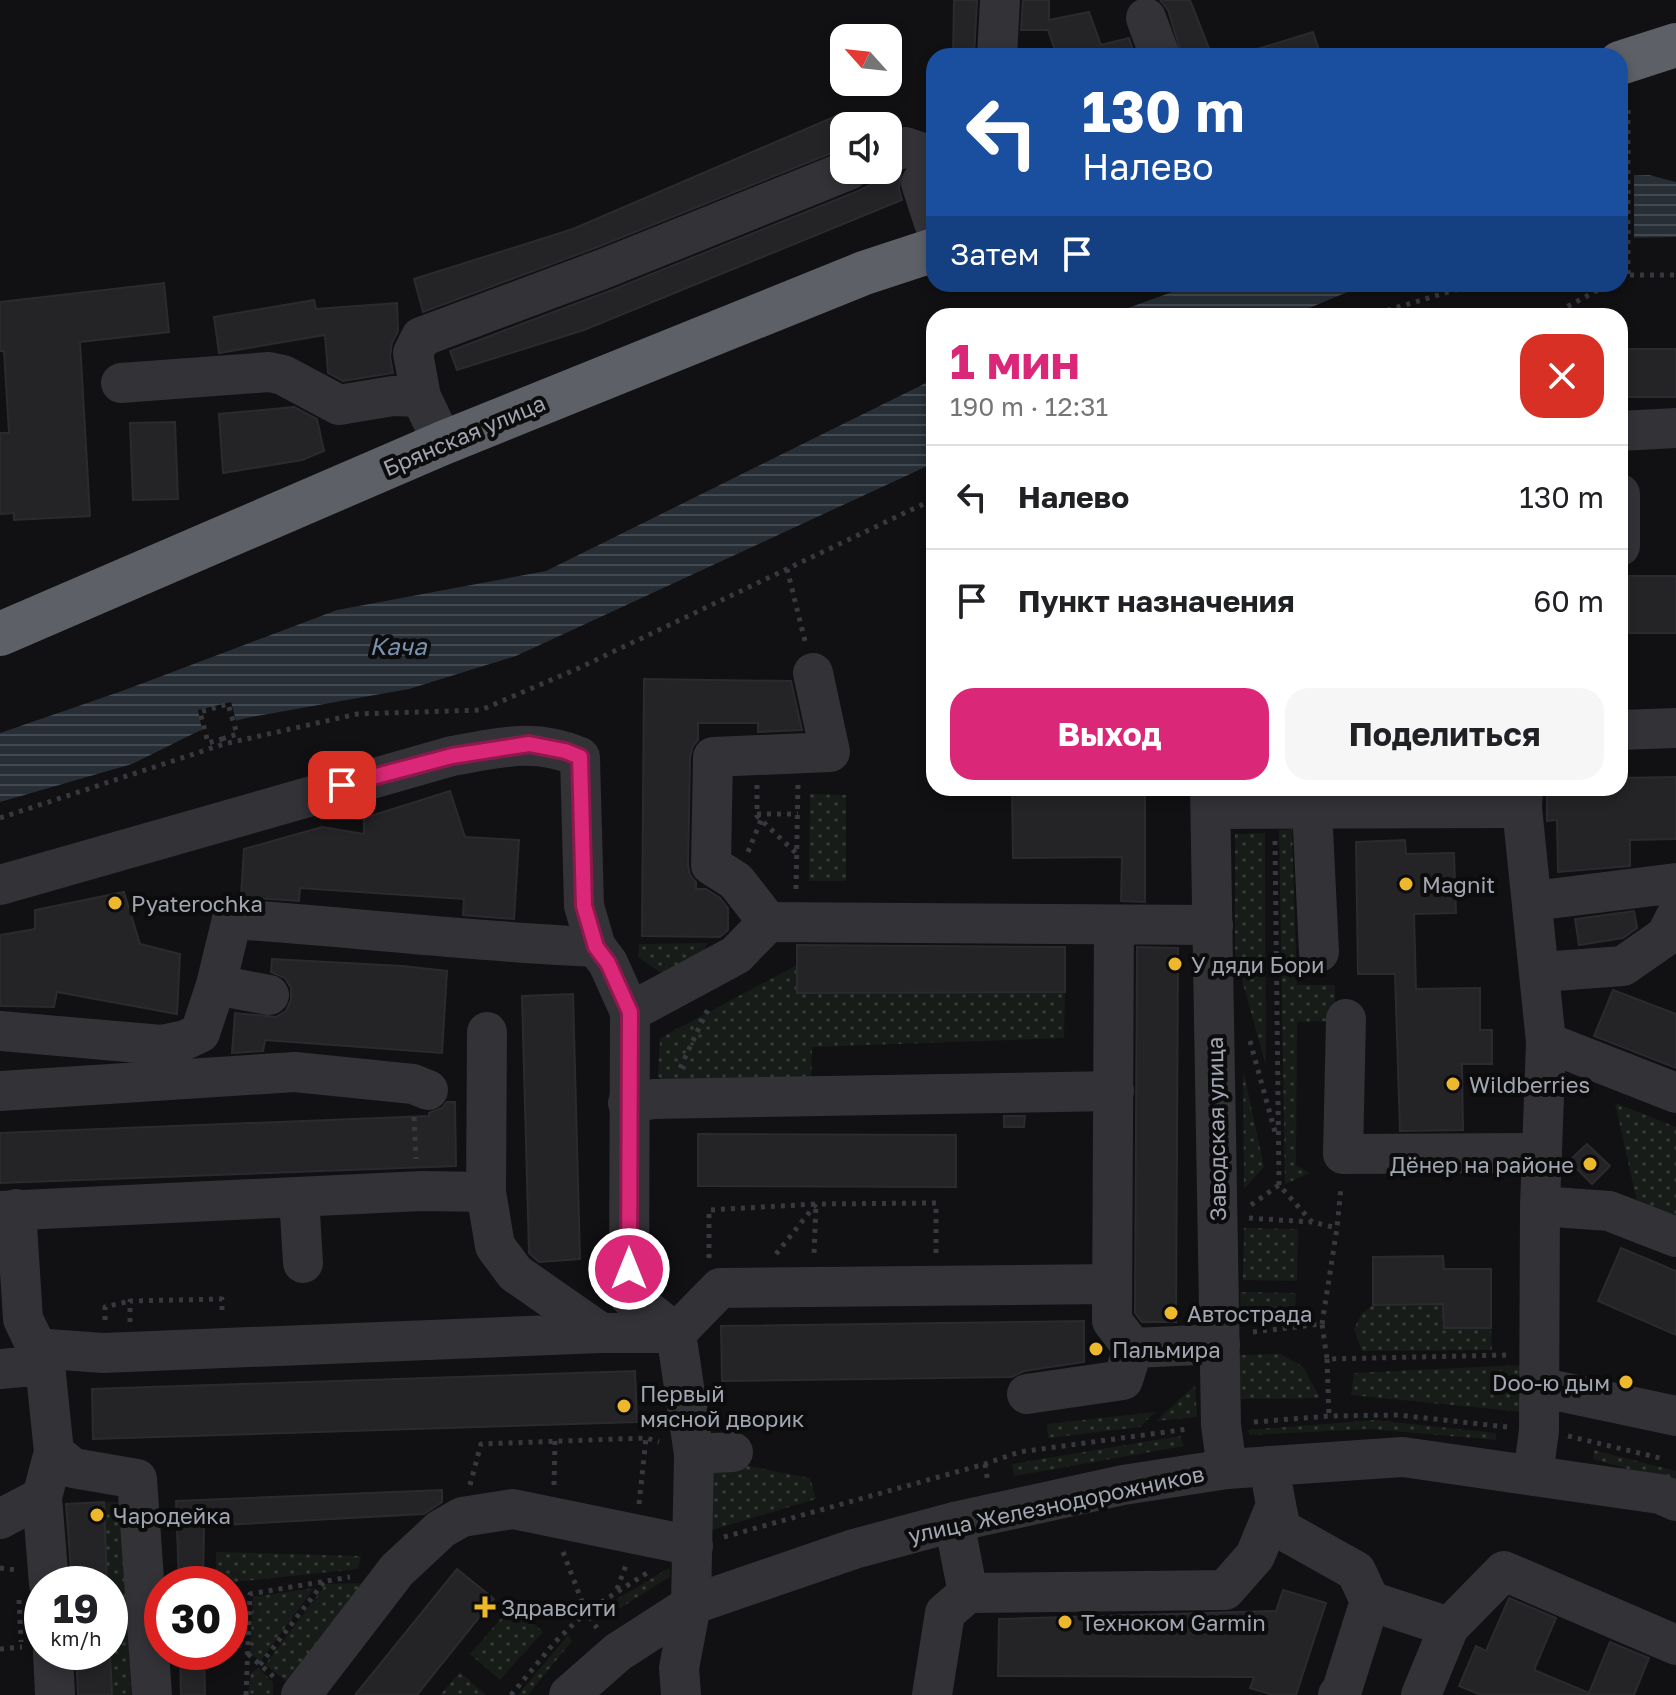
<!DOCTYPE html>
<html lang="ru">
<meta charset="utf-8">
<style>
:root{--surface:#fff;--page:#f6f6f6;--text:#202124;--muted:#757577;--line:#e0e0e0;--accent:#db2777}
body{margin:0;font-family:"Golos Text",sans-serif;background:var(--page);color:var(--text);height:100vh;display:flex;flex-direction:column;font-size:30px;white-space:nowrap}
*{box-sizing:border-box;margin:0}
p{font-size:26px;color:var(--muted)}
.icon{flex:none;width:44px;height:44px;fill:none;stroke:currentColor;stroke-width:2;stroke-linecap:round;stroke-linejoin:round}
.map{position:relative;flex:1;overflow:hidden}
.drawer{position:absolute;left:926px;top:308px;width:702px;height:488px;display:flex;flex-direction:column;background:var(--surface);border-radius:24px;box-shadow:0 4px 12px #0003}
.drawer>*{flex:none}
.top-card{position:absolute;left:926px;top:48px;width:702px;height:244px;border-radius:24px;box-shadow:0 4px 12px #0003;background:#1a4fa0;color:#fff;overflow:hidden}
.needle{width:52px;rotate:297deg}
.controls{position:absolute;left:830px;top:24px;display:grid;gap:16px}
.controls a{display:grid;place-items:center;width:72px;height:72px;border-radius:16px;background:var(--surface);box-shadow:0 4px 12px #0003;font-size:40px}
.speed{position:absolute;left:24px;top:1566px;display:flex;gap:16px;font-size:40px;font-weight:700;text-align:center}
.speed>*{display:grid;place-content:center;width:104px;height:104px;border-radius:50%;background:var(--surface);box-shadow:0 4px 12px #0003;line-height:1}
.speed small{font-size:20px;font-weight:400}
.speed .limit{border:12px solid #d22;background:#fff;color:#111}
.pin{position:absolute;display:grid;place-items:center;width:68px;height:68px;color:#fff;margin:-34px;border-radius:16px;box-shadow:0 4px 12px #0006}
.me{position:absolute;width:88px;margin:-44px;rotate:0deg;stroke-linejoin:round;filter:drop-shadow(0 0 6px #0008)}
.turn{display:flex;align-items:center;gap:28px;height:168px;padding:0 24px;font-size:36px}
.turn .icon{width:104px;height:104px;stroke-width:2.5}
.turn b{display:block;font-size:56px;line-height:68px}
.then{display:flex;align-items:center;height:76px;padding:0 24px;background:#0003;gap:16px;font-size:30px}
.round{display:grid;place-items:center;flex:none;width:84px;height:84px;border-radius:24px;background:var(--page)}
.headline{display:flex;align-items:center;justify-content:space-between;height:136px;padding:0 24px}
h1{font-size:48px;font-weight:700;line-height:60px;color:var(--accent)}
.cta{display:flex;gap:16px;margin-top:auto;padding:16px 24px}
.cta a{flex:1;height:92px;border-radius:24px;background:var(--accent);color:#fff;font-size:32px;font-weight:700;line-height:92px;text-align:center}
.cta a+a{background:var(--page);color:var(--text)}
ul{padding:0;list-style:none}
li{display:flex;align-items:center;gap:24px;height:104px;padding:0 24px;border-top:2px solid var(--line)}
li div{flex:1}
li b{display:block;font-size:30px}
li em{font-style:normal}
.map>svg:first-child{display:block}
.green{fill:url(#green-dots)}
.water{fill:url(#water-rules)}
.pier{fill:#111012}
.building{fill:#242326;stroke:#2b2a2e;stroke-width:2}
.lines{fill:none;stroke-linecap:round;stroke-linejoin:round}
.path{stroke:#38393e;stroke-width:5;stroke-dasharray:4 6;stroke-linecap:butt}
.minor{stroke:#323237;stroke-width:40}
.highway{stroke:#5e6068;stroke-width:44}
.route-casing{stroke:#8e194d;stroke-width:20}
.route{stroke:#db2777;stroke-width:14}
.poi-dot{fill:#eeb82c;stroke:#0c0c0d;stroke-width:3}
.labels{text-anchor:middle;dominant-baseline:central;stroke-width:8;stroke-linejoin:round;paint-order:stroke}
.street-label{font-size:22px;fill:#a2a6b3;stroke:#0c0c0d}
.poi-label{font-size:22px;fill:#a2a6b3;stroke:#0c0c0d;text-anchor:start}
.water-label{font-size:24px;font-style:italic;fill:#7992ae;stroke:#0c0c0d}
</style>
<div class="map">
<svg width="1676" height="1695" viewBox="0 0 1676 1695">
<defs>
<pattern id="green-dots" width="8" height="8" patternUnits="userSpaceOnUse" patternTransform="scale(2)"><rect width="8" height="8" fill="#171c18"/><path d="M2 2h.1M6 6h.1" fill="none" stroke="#363a37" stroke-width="1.8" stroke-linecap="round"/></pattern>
<pattern id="water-rules" width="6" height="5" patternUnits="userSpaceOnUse" patternTransform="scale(2)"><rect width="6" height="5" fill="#272e35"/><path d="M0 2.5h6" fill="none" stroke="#434950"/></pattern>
</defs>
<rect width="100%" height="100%" fill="#111012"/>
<g class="green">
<path d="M810,794L846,795V881H809Z"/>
<path d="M1292,829L1297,985H1335V1021L1297,1022L1296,1165L1310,1173L1285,1184L1279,830Z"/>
<path d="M1265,833L1266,1066L1235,955V834Z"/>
<path d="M708,943L695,965L661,973L638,957L639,944Z"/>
<path d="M797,965V993L1065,992L1064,1038L812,1047L811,1086L669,1088L658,1076L660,1038Z"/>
<path d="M1243,1069L1264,1167L1244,1189Z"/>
<path d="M1615,1103L1676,1127V1217L1637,1202Z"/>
<path d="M1244,1228L1298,1229L1297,1281L1243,1280Z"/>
<path d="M1240,1292L1296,1293L1295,1316L1241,1321Z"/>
<path d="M1443,1304L1444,1328H1491L1492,1350L1362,1351L1354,1329L1362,1313L1373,1305Z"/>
<path d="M1281,1354L1303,1367L1320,1398L1241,1399L1238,1355Z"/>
<path d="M1520,1365L1523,1412L1351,1395L1354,1373Z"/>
<path d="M1195,1385L1197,1417L1156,1421Z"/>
<path d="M1155,1412L1140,1427L1048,1438L1047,1424Z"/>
<path d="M1375,1420L1496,1433V1440L1369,1429L1250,1435L1248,1430Z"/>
<path d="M1180,1436L1184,1446L1014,1476L1012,1464Z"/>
<path d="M1594,1450L1676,1471V1483L1593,1459Z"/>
<path d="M733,1463L810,1478L816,1499L712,1530L709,1471Z"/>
<path d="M104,1502H122L131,1695H112L110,1584H107Z"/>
<path d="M216,1552L361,1556L358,1569L216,1584Z"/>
<path d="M669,1568L671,1576L603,1619L597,1611Z"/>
<path d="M365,1583L289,1683L265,1665L326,1584Z"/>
<path d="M314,1588L260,1662L250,1653L253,1597Z"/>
<path d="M513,1605L543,1632L500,1680L470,1654Z"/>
<path d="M568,1635L572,1641L528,1695H518Z"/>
<path d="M258,1668L273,1682V1695H248L251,1673Z"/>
<path d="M460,1672L486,1695H440Z"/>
</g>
<g class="water">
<path d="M1649,175L1676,182V237L1620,238V176Z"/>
<path d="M1194,284H1367L1290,316H1106Z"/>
<path d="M934,379V463L516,656L409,689L246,718L199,731L132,764L0,802V733L122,691L337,610L546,571Z"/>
</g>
<g class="pier">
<rect x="1623" y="172" width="11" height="70"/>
<path d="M231,702L237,724L203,734L198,710Z"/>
</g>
<g class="building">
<path d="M954,0H977L974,56H953Z"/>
<path d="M1023,0H1049V20L1089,12L1101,45L1129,38L1135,56H1057L1048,30H1021Z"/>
<path d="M1160,0H1190L1212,56H1182L1168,10Z"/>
<path d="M1313,32L1321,56H1252L1251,51Z"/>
<path d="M836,116L844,135V148L595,248L423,312L414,279L573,229Z"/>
<path d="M901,174L899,189L902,200L584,330L457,370L450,351L612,290L858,191L886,177Z"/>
<path d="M164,283L169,332L80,342L90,516L14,520V513L0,514V433H9L4,351H0V302Z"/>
<path d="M314,300L316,309L397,303L398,331L392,343L390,356L393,373L343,381L328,373L325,335L219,353L214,317Z"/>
<rect x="1620" y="349" width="56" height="48"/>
<path d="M294,407L317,419L324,451L302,460L223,473L219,414Z"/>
<path d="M175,422L178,499L133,500L130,423Z"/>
<rect x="1629" y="576" width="47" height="57"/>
<path d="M644,679L791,681L802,730L758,732V723H698V740L693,746L690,757L688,865L690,875L696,882V889H706L720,898L728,908V930L720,937L642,936Z"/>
<path d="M1676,777V839L1630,840V866L1558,872L1557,820L1547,821V788H1620V778Z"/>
<path d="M1012,788H1145V902L1121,901L1122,857L1013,858Z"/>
<path d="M450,791L465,837L519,840L514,919L463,915L464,899L300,888L299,901L241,897L244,849L322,827L364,834V818Z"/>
<path d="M1405,840L1406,854L1454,853L1456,913L1414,914L1416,989L1480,988V1030H1492V1064H1462L1463,1130L1400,1131L1395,974H1358L1356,842Z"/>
<path d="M124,892L140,944L180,954L177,1014L57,992L54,1007L0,1006V935L35,929V910Z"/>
<path d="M1634,911L1637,928L1623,938L1579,945L1575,919Z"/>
<path d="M797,945L1065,947V992L797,993Z"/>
<path d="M1137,947L1178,948L1176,1322H1142L1135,1313Z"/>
<path d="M272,959L402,966L447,971L442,1053L265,1040L263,1051L232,1053L235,1013L276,1017L286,1011L291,1000V988L285,978L271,972Z"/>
<path d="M1613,990L1676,1014V1068L1594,1036Z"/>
<path d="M573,994L580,1259L539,1262L529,1253L522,996Z"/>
<path d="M447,1102H455L456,1166L0,1183V1133L429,1116V1113L442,1108Z"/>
<path d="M1004,1116H1025L1024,1127H1004Z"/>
<path d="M698,1134L956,1135V1187L698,1186Z"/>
<path d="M1587,1144L1610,1166L1592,1184L1569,1161Z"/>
<path d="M1621,1248L1676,1271V1335L1598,1301Z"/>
<path d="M1443,1256L1444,1269H1491V1328H1444L1443,1304L1373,1305V1257Z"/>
<path d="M1084,1321V1362L1024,1371L1012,1377L722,1381L721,1326Z"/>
<path d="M635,1371L637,1422L93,1439L92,1389Z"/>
<path d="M442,1490V1502L424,1514L204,1526L203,1584H179L176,1501Z"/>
<path d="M104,1502L107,1584H72L66,1504Z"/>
<path d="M457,1569L494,1599L417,1695H355Z"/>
<path d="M1283,1590L1326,1603L1296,1695H1273L1250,1688L1254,1677L998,1676L999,1619L1276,1611Z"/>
<path d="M1509,1598L1556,1618L1534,1670L1589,1693L1610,1642L1649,1658L1634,1695H1481L1459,1686L1476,1646L1486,1651Z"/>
<path d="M76,1652H110L112,1695H78Z"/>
<path d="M180,1652H204L205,1695H181Z"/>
</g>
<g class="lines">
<g class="path">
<path d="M1628,274V105"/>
<path d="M1620,275H1676"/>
<path d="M1368,316L1455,290L1537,284"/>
<path d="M1550,316L1609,284"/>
<path d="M787,569L806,645"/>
<path d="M222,739L237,734L228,704L200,712L208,743L222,739L224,744"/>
<path d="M757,785V816L797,854"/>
<path d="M757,814H798"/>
<path d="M0,818L224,744L357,714L481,710L579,668L934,499"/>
<path d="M1275,841L1279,1185L1312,1222L1337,1228"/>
<path d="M748,852L761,820"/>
<path d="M796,889L798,783"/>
<path d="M1250,1041L1275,1132"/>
<path d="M680,1068L708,1009"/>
<path d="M414,1117L416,1159"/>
<path d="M1251,1205L1279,1185"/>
<path d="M1249,1218L1311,1222"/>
<path d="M776,1254L816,1204L936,1203V1256"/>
<path d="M709,1258V1210L816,1204L814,1254"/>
<path d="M105,1320V1307L130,1301"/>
<path d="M130,1322V1301L222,1299V1316"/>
<path d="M1322,1324L1337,1228L1341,1187"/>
<path d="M1253,1332L1322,1324L1327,1359L1508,1355"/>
<path d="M1327,1359L1329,1416"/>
<path d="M1254,1422L1329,1416L1398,1415L1507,1427"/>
<path d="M1568,1436L1660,1458"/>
<path d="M985,1464L988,1483"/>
<path d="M470,1485L481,1444L646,1438L659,1442"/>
<path d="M554,1485L555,1440"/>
<path d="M639,1504L646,1438"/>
<path d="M724,1537L985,1464L1019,1452L1188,1429"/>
<path d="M563,1552L586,1612L597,1628"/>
<path d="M0,1568L17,1570"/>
<path d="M617,1589L626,1565"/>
<path d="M19,1600L21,1642"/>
<path d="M0,1649L22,1647"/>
<path d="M248,1654L274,1677"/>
<path d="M260,1665L324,1582"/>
<path d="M246,1695L250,1594L350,1577"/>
<path d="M511,1695L555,1642L586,1612L650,1571"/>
</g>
<g class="minor">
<path d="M1146,18L1160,56"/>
<path d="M997,56L1000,0"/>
<path d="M888,154L905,147L934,157"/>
<path d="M921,183L934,223"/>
<path d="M121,383L269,372L283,375L339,405L393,396L421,397"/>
<path d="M1620,431L1676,428"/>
<path d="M443,443L421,397L413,353L421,337L603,269L849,170"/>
<path d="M1620,494V546"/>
<path d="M1620,730L1676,728"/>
<path d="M1210,788L1221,1425L1227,1469"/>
<path d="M1523,788L1522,808L1546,1042L1540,1206L1539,1431L1533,1475"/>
<path d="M1312,808L1319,952"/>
<path d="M1211,809L1522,808"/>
<path d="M0,885L452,756C500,748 533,737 580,757L584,906L596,947L608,963L630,1012L629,1296L676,1333L694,1454L691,1605L679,1668L681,1695"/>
<path d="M1533,901L1676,883"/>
<path d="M768,922L736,881L711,865L713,757L830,752L813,673"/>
<path d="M1114,925L1112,1321L1133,1348"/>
<path d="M1541,972L1623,966L1666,936L1676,916"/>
<path d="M216,985L269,995"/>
<path d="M630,1012L736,955L768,922L1213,925"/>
<path d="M1346,1019L1343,1154L1542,1153"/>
<path d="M0,1031L162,1045L185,1040L200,1033L216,985L232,919C354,927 474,942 596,947"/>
<path d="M487,1032L486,1192L495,1246L515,1273L601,1333"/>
<path d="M1546,1042L1676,1093"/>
<path d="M0,1091L295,1072L413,1084L428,1090"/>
<path d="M628,1103L654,1099L1114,1091"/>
<path d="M299,1197L303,1263"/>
<path d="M1540,1206L1609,1211L1676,1237"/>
<path d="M16,1209L23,1319L45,1365L54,1452L42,1497L49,1584"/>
<path d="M0,1211L422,1191L486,1192"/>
<path d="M35,1348L103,1353L601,1333H676L720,1288L1112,1284"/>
<path d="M1133,1348L1220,1344"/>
<path d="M0,1369L45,1365"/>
<path d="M1539,1387L1676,1416"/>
<path d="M1027,1394L1123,1380L1133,1348"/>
<path d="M54,1452L73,1468L137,1479L152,1695"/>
<path d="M694,1454L733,1452"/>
<path d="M1276,1505L1281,1529L1356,1571L1370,1601L1341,1693L1338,1695"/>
<path d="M0,1519L42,1497"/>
<path d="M968,1593L1225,1590L1255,1556L1276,1505L1269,1466"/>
<path d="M1370,1601L1449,1627"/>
<path d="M53,1652L55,1695"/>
<path d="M301,1695L397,1570L441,1529L462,1517L513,1509L693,1546"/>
<path d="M569,1695L618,1652L691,1605L854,1549L954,1522L1123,1485L1227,1469L1403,1457L1660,1494L1676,1501"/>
<path d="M932,1695L945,1613L968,1593L954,1522"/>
<path d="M1421,1695L1449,1627L1504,1571L1676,1645"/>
</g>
<g class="highway">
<path d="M1620,63L1676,45"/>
<path d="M0,634L443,443L864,273L934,250"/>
</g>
</g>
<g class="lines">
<defs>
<path id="route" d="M342,785L452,756L529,744L565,751L580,757L584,906L596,947L608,963L630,1012L629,1269"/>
</defs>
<use href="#route" class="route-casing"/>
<use href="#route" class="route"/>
</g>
<g class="poi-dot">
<circle cx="1406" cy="884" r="8"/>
<circle cx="115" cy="903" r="8"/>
<circle cx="1175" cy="964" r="8"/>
<circle cx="1453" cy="1084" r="8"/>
<circle cx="1590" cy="1164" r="8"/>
<circle cx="1171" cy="1313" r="8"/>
<circle cx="1096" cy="1349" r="8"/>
<circle cx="1626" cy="1382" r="8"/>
<circle cx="624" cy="1406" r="8"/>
<circle cx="97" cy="1515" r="8"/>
<path d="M481 1595h8v8h8v8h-8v8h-8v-8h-8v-8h8z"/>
<circle cx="1065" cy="1622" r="8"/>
</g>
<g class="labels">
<g class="street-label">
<text transform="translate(464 435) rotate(-23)">Брянская улица</text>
<text transform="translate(1216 1129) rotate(-91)">Заводская улица</text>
<text transform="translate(1056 1504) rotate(-12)">улица Железнодорожников</text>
</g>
<g class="poi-label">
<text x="1422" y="884">Magnit</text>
<text x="131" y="903">Pyaterochka</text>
<text x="1191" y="964">У дяди Бори</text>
<text x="1469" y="1084">Wildberries</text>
<text x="1574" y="1164" text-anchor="end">Дёнер на районе</text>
<text x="1187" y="1313">Автострада</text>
<text x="1112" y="1349">Пальмира</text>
<text x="1610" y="1382" text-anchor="end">Doo-ю дым</text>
<text x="640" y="1393">Первый<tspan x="640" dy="25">мясной дворик</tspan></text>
<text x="113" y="1515">Чародейка</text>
<text x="501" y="1607">Здравсити</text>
<text x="1081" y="1622">Техноком Garmin</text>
</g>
<g class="water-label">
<text x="398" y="645">Кача</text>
</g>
</g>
</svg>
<div class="controls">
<a><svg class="needle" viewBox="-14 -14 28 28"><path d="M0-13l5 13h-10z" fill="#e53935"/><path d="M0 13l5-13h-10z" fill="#757577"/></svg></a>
<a><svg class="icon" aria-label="sound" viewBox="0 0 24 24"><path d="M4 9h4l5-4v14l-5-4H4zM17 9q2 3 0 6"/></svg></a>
</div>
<div class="speed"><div>19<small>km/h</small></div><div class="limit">30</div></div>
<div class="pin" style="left:342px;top:785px;background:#d93025"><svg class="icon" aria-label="arrive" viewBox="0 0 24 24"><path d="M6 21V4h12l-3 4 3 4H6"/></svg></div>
<svg class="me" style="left:629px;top:1269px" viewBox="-20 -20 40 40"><circle r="17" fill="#db2777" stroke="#fff" stroke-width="3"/><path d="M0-11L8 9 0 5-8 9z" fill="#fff"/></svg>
<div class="top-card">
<div class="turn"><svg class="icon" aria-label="left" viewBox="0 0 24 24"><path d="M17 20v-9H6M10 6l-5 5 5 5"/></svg><div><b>130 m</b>Налево</div></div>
<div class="then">Затем<svg class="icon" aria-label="arrive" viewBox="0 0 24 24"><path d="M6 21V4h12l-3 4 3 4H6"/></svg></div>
</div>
<section class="drawer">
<div class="headline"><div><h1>1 мин</h1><p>190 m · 12:31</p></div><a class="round" style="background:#d93025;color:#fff"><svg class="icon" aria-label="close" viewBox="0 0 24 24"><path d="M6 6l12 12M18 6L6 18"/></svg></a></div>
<ul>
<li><svg class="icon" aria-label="left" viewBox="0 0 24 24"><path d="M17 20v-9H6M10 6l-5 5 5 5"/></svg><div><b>Налево</b></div><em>130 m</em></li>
<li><svg class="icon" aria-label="arrive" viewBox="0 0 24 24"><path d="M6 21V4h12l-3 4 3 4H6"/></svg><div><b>Пункт назначения</b></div><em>60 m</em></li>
</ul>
<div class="cta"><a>Выход</a><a>Поделиться</a></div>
</section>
</div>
